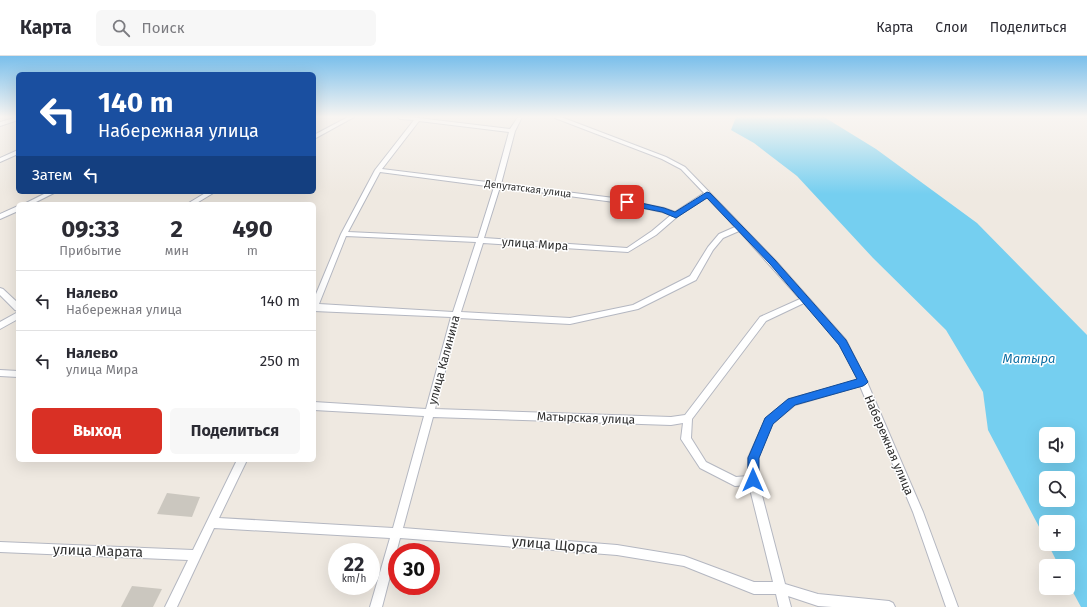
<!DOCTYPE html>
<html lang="ru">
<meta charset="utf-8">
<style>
:root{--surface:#fff;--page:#f7f7f7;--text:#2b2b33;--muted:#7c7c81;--line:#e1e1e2;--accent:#d93025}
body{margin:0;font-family:"Fira Sans",sans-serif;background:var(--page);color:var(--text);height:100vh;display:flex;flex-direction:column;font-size:15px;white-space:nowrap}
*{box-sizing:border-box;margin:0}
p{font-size:13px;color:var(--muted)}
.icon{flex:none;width:22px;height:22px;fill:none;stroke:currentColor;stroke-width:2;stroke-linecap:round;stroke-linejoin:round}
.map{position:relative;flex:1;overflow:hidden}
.panel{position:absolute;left:16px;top:146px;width:300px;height:260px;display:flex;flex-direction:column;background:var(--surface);border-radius:6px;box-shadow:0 4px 16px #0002}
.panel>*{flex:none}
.hud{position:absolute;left:16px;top:16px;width:300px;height:122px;border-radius:6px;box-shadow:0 4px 16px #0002;background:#1a4fa0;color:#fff;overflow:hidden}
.tools{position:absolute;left:1039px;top:371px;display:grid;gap:8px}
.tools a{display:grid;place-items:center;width:36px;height:36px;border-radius:6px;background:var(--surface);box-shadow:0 4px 16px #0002;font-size:20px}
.speed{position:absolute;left:328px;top:487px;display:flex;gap:8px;font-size:20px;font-weight:700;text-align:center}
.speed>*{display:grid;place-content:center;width:52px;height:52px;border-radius:50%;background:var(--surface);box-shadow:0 4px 16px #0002;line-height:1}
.speed small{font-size:10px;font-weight:400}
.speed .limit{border:6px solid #d22;background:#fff;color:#111}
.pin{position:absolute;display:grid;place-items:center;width:34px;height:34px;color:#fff;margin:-17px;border-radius:8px;box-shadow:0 2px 6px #0006}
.me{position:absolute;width:44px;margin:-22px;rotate:0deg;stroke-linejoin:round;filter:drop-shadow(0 0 3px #0008)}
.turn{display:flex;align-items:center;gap:14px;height:84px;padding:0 16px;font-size:18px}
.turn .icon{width:52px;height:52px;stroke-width:2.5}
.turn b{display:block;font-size:28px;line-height:34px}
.then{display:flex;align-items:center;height:38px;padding:0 16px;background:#0003;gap:8px;font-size:15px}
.eta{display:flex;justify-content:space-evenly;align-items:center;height:68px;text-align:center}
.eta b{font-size:24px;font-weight:700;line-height:28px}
.primary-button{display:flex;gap:8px;margin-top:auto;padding:8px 16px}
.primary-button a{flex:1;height:46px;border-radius:6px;background:var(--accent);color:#fff;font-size:16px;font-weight:700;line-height:46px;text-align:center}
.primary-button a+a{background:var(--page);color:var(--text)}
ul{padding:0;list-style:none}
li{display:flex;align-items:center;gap:12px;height:60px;padding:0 16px;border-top:1px solid var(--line)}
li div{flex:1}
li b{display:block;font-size:15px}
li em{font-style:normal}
header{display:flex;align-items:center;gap:24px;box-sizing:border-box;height:56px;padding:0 20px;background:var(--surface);border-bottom:1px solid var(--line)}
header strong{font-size:19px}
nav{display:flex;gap:22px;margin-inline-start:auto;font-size:14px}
.search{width:280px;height:36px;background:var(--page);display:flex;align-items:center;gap:10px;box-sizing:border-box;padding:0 14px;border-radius:6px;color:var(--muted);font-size:15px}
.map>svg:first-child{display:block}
.water{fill:#75cff0;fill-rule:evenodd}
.building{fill:#cbc7bf}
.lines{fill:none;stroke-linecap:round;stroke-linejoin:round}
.street-casing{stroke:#b4b7c1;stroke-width:2}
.street{fill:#fff;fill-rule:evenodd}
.route{fill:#1a73e8;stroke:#114b97}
.labels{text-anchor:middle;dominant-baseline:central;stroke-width:3;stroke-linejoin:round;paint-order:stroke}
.far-street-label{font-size:10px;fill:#2e2e2e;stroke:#fff}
.street-label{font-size:12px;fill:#2e2e2e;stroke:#fff}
.water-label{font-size:13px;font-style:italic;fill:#0d6fa3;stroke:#fff}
.near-street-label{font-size:14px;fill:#2e2e2e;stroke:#fff}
</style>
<header>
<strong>Карта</strong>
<div class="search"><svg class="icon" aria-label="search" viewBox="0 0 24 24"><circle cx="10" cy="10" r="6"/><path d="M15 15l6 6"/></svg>Поиск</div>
<nav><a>Карта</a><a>Слои</a><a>Поделиться</a></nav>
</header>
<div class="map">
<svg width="1087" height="551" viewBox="0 0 1087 551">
<rect width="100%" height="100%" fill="#efe9e1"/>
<path class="water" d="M736,61H824L876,93L977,167L1087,279V551H1081L1068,527V510H1059L1048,488H1068V466H1046V484L988,374L983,336L946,274L873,202L797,120L754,87L731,74ZM1046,378H1068V400H1046ZM1046,422H1068V444H1046Z"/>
<g class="building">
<path d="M167,437L200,441L192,461L157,458Z"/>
<path d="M132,530L162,533L153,551H121Z"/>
</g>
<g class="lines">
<defs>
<g id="street">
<path d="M18,61V64L0,70V66Z"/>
<path d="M348,61H354L314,83V79Z"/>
<path d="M398,61H410L510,73L518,61H522L515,75L501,128L614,142L664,152L675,156L704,137L681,113L662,103L555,62V61H561L666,101L685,111L775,204L846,284L867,326L923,456L958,551H946L913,456L860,330L795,349L772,368L758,402V424L785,528L818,538L889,545L893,547L895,551H832L818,550L788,540L791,551H779L776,538H754L684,510L617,499L400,482L382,551H370L390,482L214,472L177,551H165L188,504L0,496V486L193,494L237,404H247L219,462L393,472L424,360L314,354V346L426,353L451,261L314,255V243L341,178L375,114L414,64L400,63ZM419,65L509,76L495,127L382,113ZM380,116L494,131L478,182L348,176ZM500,131L614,146L662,156L671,159L652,175L627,192L484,182ZM707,141L735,171L719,178L708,191L690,220L633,249L570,262L461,256L483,187L628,196L656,179L678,160ZM739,175L800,243L760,261L685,359L671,361L435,353L459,262L570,268L638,253L696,224L713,194L723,182ZM346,180L476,186L453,256L319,248ZM804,247L840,288L858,324L789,343L766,362L748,402V420L736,421L706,406L691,382L692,363L766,265ZM433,361L671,369L683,367L681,383L700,412L735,430L749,429L773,526H754L684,500L617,489L403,472Z"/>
<path d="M18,94V98L0,106V102Z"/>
<path d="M48,136H56L32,148H24Z"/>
<path d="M207,136H215L195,148H187Z"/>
<path d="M18,150V155L0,163V158Z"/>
<path d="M0,232L3,233L18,247V255L15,254L0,239Z"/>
<path d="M18,256V263L0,273V266Z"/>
<path d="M0,314L18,315V321L0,320Z"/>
</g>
</defs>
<use href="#street" class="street-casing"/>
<use href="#street" class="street"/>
</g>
<linearGradient id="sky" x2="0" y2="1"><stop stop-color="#7abfeb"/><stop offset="0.44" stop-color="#f8f5f2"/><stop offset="1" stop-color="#f8f5f2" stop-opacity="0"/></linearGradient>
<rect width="1087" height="138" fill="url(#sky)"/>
<path class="route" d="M707,136L710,137L775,204L846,284L868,326L866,328L863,330L795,349L773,368L759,402V424L757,427L753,429L749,427L748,424V402L765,362L788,343L857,323L839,289L770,208L707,142L676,162L662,156L627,149L623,146L627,144L664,152L675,156Z"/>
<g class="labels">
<g class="far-street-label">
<text transform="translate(528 133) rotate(7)">Депутатская улица</text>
</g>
<g class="street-label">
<text transform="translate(535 188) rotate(4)">улица Мира</text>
<text transform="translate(444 304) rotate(-75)">улица Калинина</text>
<text transform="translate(586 362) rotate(2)">Матырская улица</text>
<text transform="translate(889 389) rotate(67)">Набережная улица</text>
</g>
<g class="water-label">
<text x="1029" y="302">Матыра</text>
</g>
<g class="near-street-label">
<text transform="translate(555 489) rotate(5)">улица Щорса</text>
<text transform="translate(98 495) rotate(2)">улица Марата</text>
</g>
</g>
</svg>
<div class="tools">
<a><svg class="icon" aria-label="sound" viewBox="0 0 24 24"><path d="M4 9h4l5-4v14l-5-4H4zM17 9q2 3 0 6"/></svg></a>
<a><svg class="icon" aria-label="search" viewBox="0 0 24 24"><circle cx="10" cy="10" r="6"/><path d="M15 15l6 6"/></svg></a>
<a>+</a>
<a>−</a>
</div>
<div class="speed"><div>22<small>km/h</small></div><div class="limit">30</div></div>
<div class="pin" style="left:627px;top:146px;background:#d93025"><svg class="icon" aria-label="arrive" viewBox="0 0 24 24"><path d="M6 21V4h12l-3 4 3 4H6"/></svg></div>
<svg class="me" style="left:753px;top:424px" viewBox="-20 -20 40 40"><path d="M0-17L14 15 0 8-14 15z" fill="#1a73e8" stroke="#fff" stroke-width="4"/></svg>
<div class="hud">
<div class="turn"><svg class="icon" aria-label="left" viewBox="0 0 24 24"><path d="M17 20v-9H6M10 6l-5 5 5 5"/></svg><div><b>140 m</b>Набережная улица</div></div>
<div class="then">Затем<svg class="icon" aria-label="left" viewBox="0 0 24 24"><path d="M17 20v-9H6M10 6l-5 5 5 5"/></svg></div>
</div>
<section class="panel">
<div class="eta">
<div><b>09:33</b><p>Прибытие</p></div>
<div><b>2</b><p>мин</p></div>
<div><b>490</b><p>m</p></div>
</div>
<ul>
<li><svg class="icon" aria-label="left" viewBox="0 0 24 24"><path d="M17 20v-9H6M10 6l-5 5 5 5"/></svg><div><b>Налево</b><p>Набережная улица</p></div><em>140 m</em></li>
<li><svg class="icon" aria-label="left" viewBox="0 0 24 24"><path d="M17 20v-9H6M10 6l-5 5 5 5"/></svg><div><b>Налево</b><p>улица Мира</p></div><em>250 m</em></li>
</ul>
<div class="primary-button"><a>Выход</a><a>Поделиться</a></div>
</section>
</div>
